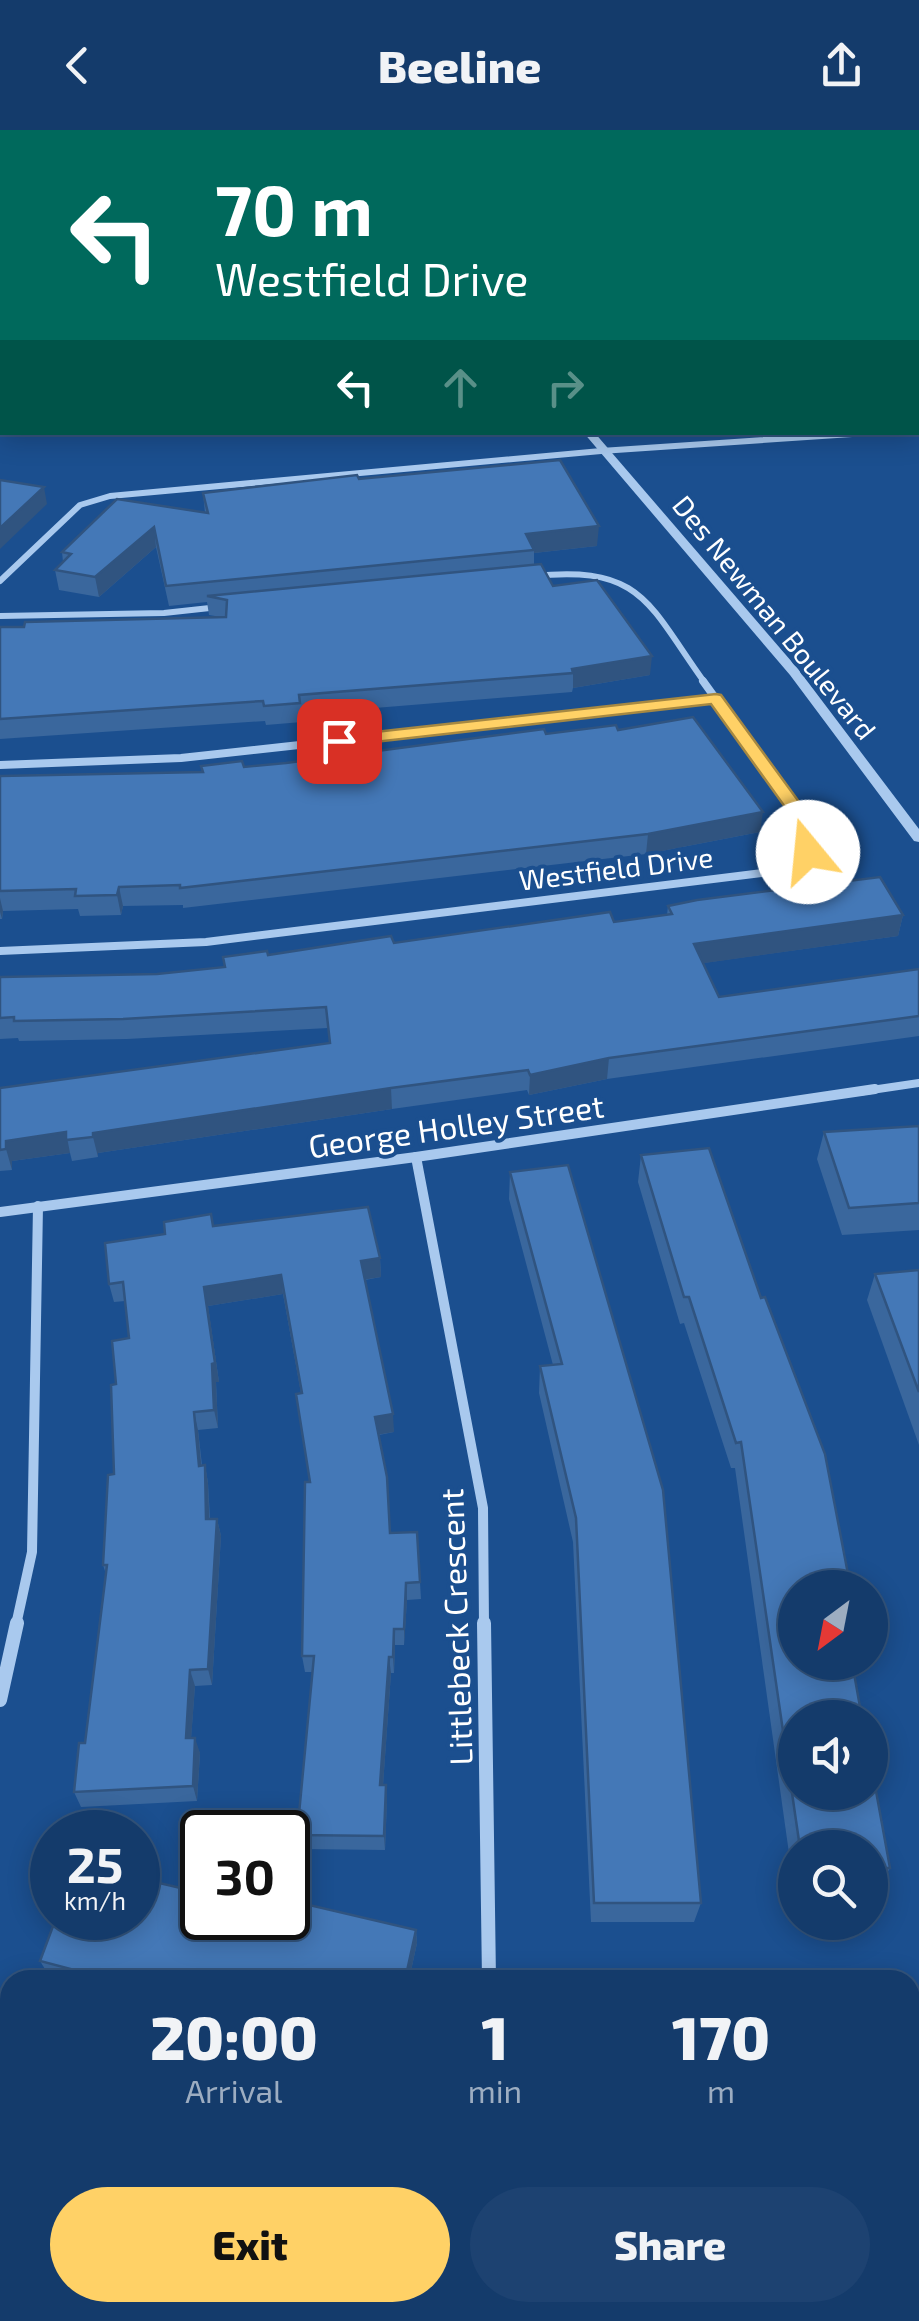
<!DOCTYPE html>
<style>
:root{--surface:#143b6b;--page:#1d4271;--text:#f1f3f6;--muted:#9dadc1;--line:#33557e;--accent:#ffd166}
body{margin:0;font-family:"Exo 2",sans-serif;background:var(--page);color:var(--text);height:100vh;display:flex;flex-direction:column;font-size:38px;white-space:nowrap}
*{box-sizing:border-box;margin:0}
p{font-size:32px;color:var(--muted)}
.icon{flex:none;width:55px;height:55px;fill:none;stroke:currentColor;stroke-width:2;stroke-linecap:round;stroke-linejoin:round}
.map{position:relative;flex:1;overflow:hidden}
.panel{position:absolute;left:0px;top:1840px;width:920px;height:352px;display:flex;flex-direction:column;background:var(--surface);border-radius:30px 30px 0 0;box-shadow:0 5px 25px #0003,0 0 0 2px var(--line)}
.panel>*{flex:none}
.hud{position:absolute;left:0px;top:0px;width:920px;height:305px;box-shadow:0 5px 25px #0003,0 0 0 2px var(--line);background:#00695c;color:#fff;overflow:hidden}
.needle{width:65px;rotate:212deg}
.buttons{position:absolute;left:778px;top:1440px;display:grid;gap:20px}
.buttons a{display:grid;place-items:center;width:110px;height:110px;border-radius:50%;background:var(--surface);box-shadow:0 5px 25px #0003,0 0 0 2px var(--line);font-size:50px}
.speed{position:absolute;left:30px;top:1680px;display:flex;gap:20px;font-size:50px;font-weight:700;text-align:center}
.speed>*{display:grid;place-content:center;width:130px;height:130px;border-radius:50%;background:var(--surface);box-shadow:0 5px 25px #0003,0 0 0 2px var(--line);line-height:1}
.speed small{font-size:25px;font-weight:400}
.speed .limit{border:5px solid #111;border-radius:15px;background:#fff;color:#111}
.pin{position:absolute;display:grid;place-items:center;width:85px;height:85px;color:#fff;margin:-42px;border-radius:20px;box-shadow:0 5px 15px #0006}
.me{position:absolute;width:110px;margin:-55px;rotate:343deg;stroke-linejoin:round;filter:drop-shadow(0 0 8px #0008)}
.turn{display:flex;align-items:center;gap:35px;height:210px;padding:0 50px;font-size:45px}
.turn .icon{width:130px;height:130px;stroke-width:2.5}
.turn b{display:block;font-size:70px;line-height:85px}
.lanes{display:flex;align-items:center;height:95px;padding:0 50px;background:#0003;justify-content:center;gap:50px;direction:ltr}
.lanes .off{opacity:.35}
.eta{display:flex;justify-content:space-evenly;align-items:center;height:170px;text-align:center}
.eta b{font-size:60px;font-weight:800;line-height:70px}
.button{display:flex;gap:20px;margin-top:auto;padding:20px 50px}
.button a{flex:1;height:115px;border-radius:60px;background:var(--accent);color:#111;font-size:40px;font-weight:800;line-height:115px;text-align:center}
.button a+a{background:var(--page);color:var(--text)}
header{display:flex;justify-content:space-between;align-items:center;height:130px;padding:0 50px;background:var(--surface);font-size:45px;font-weight:800}
.map>svg:first-child{display:block}
.lines{fill:none;stroke-linecap:round;stroke-linejoin:round}
.minor-far4{stroke:#a9c9ee;stroke-width:5}
.minor-far3{stroke:#a9c9ee;stroke-width:6}
.minor-far2{stroke:#a9c9ee;stroke-width:8}
.minor-far1{stroke:#a9c9ee;stroke-width:10}
.minor{stroke:#a9c9ee;stroke-width:14}
.tertiary{fill:#a9c9ee;fill-rule:evenodd}
.wall{fill:#3a679d}
.shaded-wall{fill:#305480}
.building{fill:#4478b7;stroke:#305480;stroke-width:2.5}
.route{fill:#ffd166;stroke:#a68842;stroke-width:2.5}
.labels{text-anchor:middle;dominant-baseline:central;stroke-width:8;stroke-linejoin:round;paint-order:stroke}
.far-street-label{font-size:28px;fill:#fff;stroke:#1b4f8f}
.street-label{font-size:32px;fill:#fff;stroke:#1b4f8f}
</style>
<header><svg class="icon" aria-label="back" viewBox="0 0 24 24"><path d="M15 5l-7 7 7 7"/></svg>Beeline<svg class="icon" aria-label="share" viewBox="0 0 24 24"><path d="M12 15V3M7 8l5-5 5 5M5 13v7h14v-7"/></svg></header>
<div class="map">
<svg width="919" height="2191" viewBox="0 0 919 2191">
<rect width="100%" height="100%" fill="#1b4f8f"/>
<g class="lines">
<path class="minor-far4" d="M467,0L490,2"/>
<g class="minor-far3">
<path d="M534,446C643,435 648,474 705,553"/>
<path d="M0,451L80,375L110,366L601,321L882,302"/>
<path d="M0,486L164,483L219,477"/>
</g>
<g class="minor-far2">
<path d="M0,635L181,628L715,569"/>
<path d="M0,821L206,812L795,739L808,722L812,702L703,551"/>
<path d="M858,962L919,953"/>
</g>
<g class="minor-far1">
<path d="M416,1027L483,1378L484,1495"/>
<path d="M0,1082L416,1027L875,959"/>
<path d="M16,1495L32,1422L38,1076"/>
</g>
<g class="minor">
<path d="M484,1493L489,1850"/>
<path d="M0,1570L17,1493"/>
<path d="M0,1954L10,1958"/>
<path d="M0,2165L10,2166"/>
<path d="M163,2182L240,2191"/>
</g>
<path class="tertiary" d="M583,302H594L798,539L919,699V712L914,711L790,545Z"/>
</g>
<g class="wall">
<path d="M0,0H464V2H23Z"/>
<path d="M359,349L597,416L534,423V434L553,456L650,545L573,558L572,562L301,584L302,592L266,595L265,591L0,609V497L221,487L209,485L207,472L169,476L156,417L99,467L59,460L55,440L63,432L62,422L205,383L203,363Z"/>
<path d="M618,600L760,702L646,724L183,778V775L123,776L121,785L80,786L78,779L3,781L2,789H0V646L202,642L546,604Z"/>
<path d="M668,776L903,785L898,806L703,833L719,867L919,839V906L607,949L529,965L527,960L392,979L98,1023V1027L72,1031L70,1023L12,1031V1040L0,1041V958L330,913L328,898L127,909L19,911L18,908L0,909V847L157,844L224,837L268,825L614,792L667,785Z"/>
<path d="M919,996V1100L842,1105L817,1029L824,1002Z"/>
<path d="M641,1025L848,1444L843,1458H795L890,1738L879,1758H870V1718H795L794,1759L735,1338H731L684,1193L680,1194L638,1052Z"/>
<path d="M568,1035L701,1773L694,1792H591L573,1412L539,1263L540,1236L553,1235L509,1069L510,1042Z"/>
<path d="M213,1096L380,1128L381,1147L365,1150L394,1302L379,1305L391,1403L417,1402L421,1469L407,1470L404,1515H395L394,1543H391L383,1655H386L387,1670L385,1720L300,1719L297,1705L313,1542H305L302,1526L310,1352L301,1263L283,1164L208,1176L219,1252H216L218,1298L198,1300L202,1335H205L208,1353L210,1389H217L221,1406L212,1555L195,1556L191,1608L200,1623L197,1671L81,1677L74,1662L85,1613L106,1444L103,1435L114,1344L116,1254L129,1208L125,1171L114,1172L109,1154Z"/>
<path d="M919,1140V1315L867,1170L875,1144Z"/>
<path d="M139,1748L202,1763L416,1800L417,1813L409,1850H72L48,1844L40,1831Z"/>
<rect x="910" y="1905" width="9" height="131"/>
</g>
<g class="shaded-wall">
<path d="M44,357L47,374L0,419V398Z"/>
<path d="M599,396L597,416L534,423V420L526,404Z"/>
<path d="M154,397L156,417L99,467L95,447Z"/>
<path d="M652,526L650,545L573,558V543L572,539Z"/>
<path d="M763,682L760,702L646,724L648,704Z"/>
<path d="M119,757L123,776L121,785L117,765Z"/>
<path d="M0,768L3,781L2,789L0,782Z"/>
<path d="M903,785L898,806L691,835L694,814Z"/>
<path d="M609,928L607,949L529,965L530,945Z"/>
<path d="M391,958L392,979L98,1023V1027L93,1007V1003Z"/>
<path d="M66,1002L70,1023L12,1031V1040L6,1019V1011Z"/>
<path d="M380,1128L381,1147L362,1150L361,1131Z"/>
<path d="M281,1145L283,1164L208,1176L219,1252H216L218,1298L214,1280L204,1157Z"/>
<path d="M194,1282L198,1300L203,1353L199,1336Z"/>
<path d="M393,1284L394,1302L376,1305L375,1287Z"/>
<path d="M205,1335L208,1353L210,1407L206,1389Z"/>
<path d="M217,1389L221,1406L212,1555L208,1539Z"/>
<path d="M406,1453L407,1470L404,1515V1499Z"/>
<path d="M394,1499L395,1515L394,1543L393,1527Z"/>
<path d="M389,1527L391,1543L382,1670L380,1655Z"/>
<path d="M190,1540L195,1556L190,1624L186,1608Z"/>
<path d="M195,1608L200,1623L197,1671L193,1656Z"/>
<path d="M386,1655L387,1670L385,1720L384,1706Z"/>
<path d="M416,1800L417,1813L409,1850H405Z"/>
</g>
<g class="building">
<path d="M170,0H457L454,2H201Z"/>
<path d="M560,330L599,396L526,404L534,420L166,456L154,397L95,447L55,440L71,424L62,422L117,369L208,383L203,363L357,345L359,349Z"/>
<path d="M0,350L44,357L0,398Z"/>
<path d="M541,434L553,456L597,450L652,526L572,539L573,543L299,565L300,573L264,576L263,571L0,589V497H24L25,492L226,487L227,470L207,466Z"/>
<path d="M693,587L763,682L648,704L180,758V755L119,757L117,765L75,766L76,759L0,761V646L203,642L201,636L242,631L244,637L286,633L544,599L546,604L616,595L618,600Z"/>
<path d="M880,747L903,785L694,814L719,867L919,839V886L609,928L530,945L528,940L391,958L93,1003V1007L66,1010V1002L6,1011V1019L0,1020V958L330,913L326,877L123,889L14,891V887L0,888V847L157,844L225,837L223,827L267,821L268,825L391,806L394,813L610,782L614,792L672,784L668,776L697,770Z"/>
<path d="M919,996V1073L849,1078L824,1002Z"/>
<path d="M709,1018L761,1168L765,1167L825,1324L848,1444H836L838,1458H795V1532H852L862,1588H795V1662H870V1628L890,1738H870V1718H800L741,1312L736,1313L689,1167H684L641,1025Z"/>
<path d="M568,1035L663,1360L701,1773H594L576,1388L540,1236L562,1234L510,1042Z"/>
<path d="M368,1077L380,1128L361,1131L393,1284L375,1287L387,1347L390,1403L417,1402L420,1452L406,1453L404,1499H394L393,1527H389L380,1655H386L384,1706L297,1705L314,1526H302L305,1352H310L296,1264L302,1263L281,1145L204,1157L215,1233L212,1234L214,1280L194,1282L199,1336L205,1335L206,1389H217L208,1539L190,1540L186,1608H195L193,1656L74,1662L79,1613H85L107,1435H103L108,1345L114,1344L111,1255L116,1254L112,1211L129,1208L123,1152L109,1154L105,1113L165,1104L164,1092L211,1084L213,1096Z"/>
<path d="M919,1140V1262L875,1144Z"/>
<path d="M138,1748L202,1763V1788H288V1770L416,1800L405,1850H104L105,1848L40,1831L56,1788H138Z"/>
<path d="M910,1905H919V2023L910,2024Z"/>
</g>
<path class="route" d="M716,564L721,565L821,702L814,726L808,728L799,722L803,702L711,574L339,616L330,611L339,606Z"/>
<g class="labels">
<g class="far-street-label">
<text transform="translate(775 487) rotate(51)">Des Newman Boulevard</text>
<text transform="translate(616 738) rotate(-7)">Westfield Drive</text>
</g>
<g class="street-label">
<text transform="translate(456 995) rotate(-8)">George Holley Street</text>
<text transform="translate(455 1497) rotate(-92)">Littlebeck Crescent</text>
</g>
</g>
</svg>
<div class="buttons">
<a><svg class="needle" viewBox="-14 -14 28 28"><path d="M0-13l5 13h-10z" fill="#e53935"/><path d="M0 13l5-13h-10z" fill="#9dadc1"/></svg></a>
<a><svg class="icon" aria-label="sound" viewBox="0 0 24 24"><path d="M4 9h4l5-4v14l-5-4H4zM17 9q2 3 0 6"/></svg></a>
<a><svg class="icon" aria-label="search" viewBox="0 0 24 24"><circle cx="10" cy="10" r="6"/><path d="M15 15l6 6"/></svg></a>
</div>
<div class="speed"><div>25<small>km/h</small></div><div class="limit">30</div></div>
<div class="pin" style="left:339px;top:611px;background:#d93025"><svg class="icon" aria-label="arrive" viewBox="0 0 24 24"><path d="M6 21V4h12l-3 4 3 4H6"/></svg></div>
<svg class="me" style="left:808px;top:722px" viewBox="-20 -20 40 40"><circle r="19" fill="#fff"/><path d="M0-13L10 11 0 6-10 11z" fill="#ffd166"/></svg>
<div class="hud">
<div class="turn"><svg class="icon" aria-label="left" viewBox="0 0 24 24"><path d="M17 20v-9H6M10 6l-5 5 5 5"/></svg><div><b>70 m</b>Westfield Drive</div></div>
<div class="lanes"><svg class="icon" aria-label="left" viewBox="0 0 24 24"><path d="M17 20v-9H6M10 6l-5 5 5 5"/></svg><svg class="icon off" aria-label="ahead" viewBox="0 0 24 24"><path d="M12 20V5M6 11l6-6 6 6"/></svg><svg class="icon off" aria-label="right" viewBox="0 0 24 24"><path d="M7 20v-9h11M14 6l5 5-5 5"/></svg></div>
</div>
<section class="panel">
<div class="eta">
<div><b>20:00</b><p>Arrival</p></div>
<div><b>1</b><p>min</p></div>
<div><b>170</b><p>m</p></div>
</div>
<div class="button"><a>Exit</a><a>Share</a></div>
</section>
</div>
